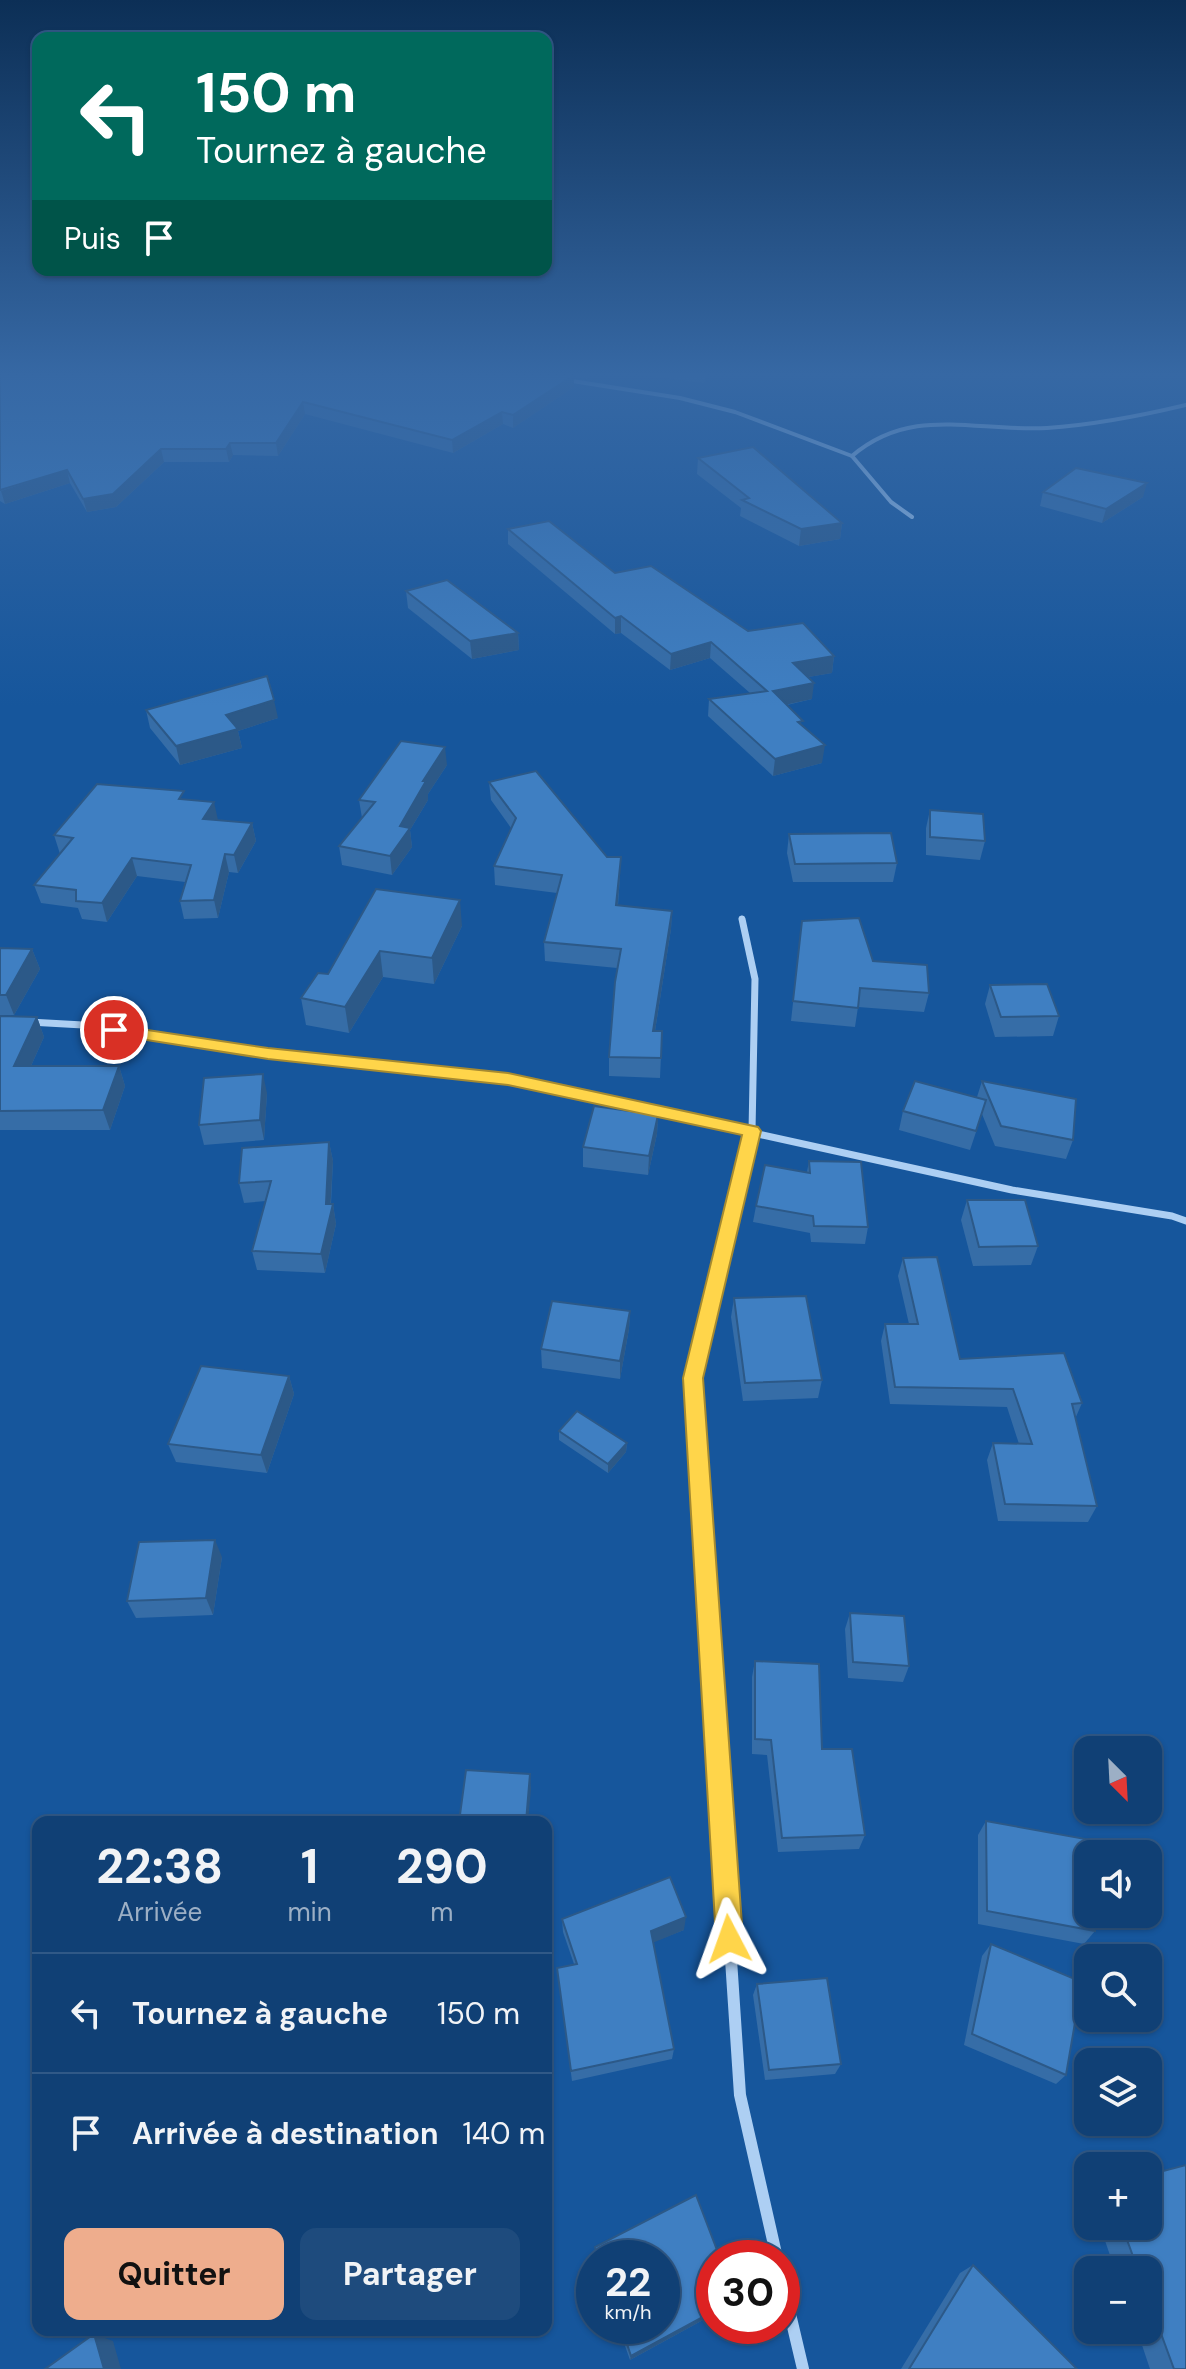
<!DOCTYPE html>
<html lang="fr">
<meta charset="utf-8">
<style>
:root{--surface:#104075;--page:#1e4b7d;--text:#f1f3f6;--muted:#9cafc5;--line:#305987;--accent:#eead8d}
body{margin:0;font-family:"DM Sans",sans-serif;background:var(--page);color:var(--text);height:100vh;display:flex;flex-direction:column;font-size:30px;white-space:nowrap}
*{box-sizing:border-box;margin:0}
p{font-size:26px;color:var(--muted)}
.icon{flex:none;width:44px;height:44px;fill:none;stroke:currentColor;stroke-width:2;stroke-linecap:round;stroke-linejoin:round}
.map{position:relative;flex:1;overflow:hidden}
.details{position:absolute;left:32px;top:1816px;width:520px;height:520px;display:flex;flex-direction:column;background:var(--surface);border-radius:16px;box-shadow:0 2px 6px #0004,0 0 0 2px var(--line)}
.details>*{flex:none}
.top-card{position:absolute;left:32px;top:32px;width:520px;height:244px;border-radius:16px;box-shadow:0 2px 6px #0004,0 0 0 2px var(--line);background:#00695c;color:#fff;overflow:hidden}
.needle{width:52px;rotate:156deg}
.tools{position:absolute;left:1074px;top:1736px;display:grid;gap:16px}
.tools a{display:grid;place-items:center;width:88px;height:88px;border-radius:16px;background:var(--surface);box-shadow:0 2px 6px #0004,0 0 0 2px var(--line);font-size:40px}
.speed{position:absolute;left:576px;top:2240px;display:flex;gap:16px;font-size:40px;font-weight:700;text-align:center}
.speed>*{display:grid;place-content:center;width:104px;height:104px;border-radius:50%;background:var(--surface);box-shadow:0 2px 6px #0004,0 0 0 2px var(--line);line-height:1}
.speed small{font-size:20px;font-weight:400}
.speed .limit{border:12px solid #d22;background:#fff;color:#111}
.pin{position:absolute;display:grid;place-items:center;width:68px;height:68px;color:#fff;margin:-34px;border:4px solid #fff;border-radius:50%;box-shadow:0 2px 8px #0007}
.me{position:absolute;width:88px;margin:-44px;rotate:356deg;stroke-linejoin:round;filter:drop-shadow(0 0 6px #0008)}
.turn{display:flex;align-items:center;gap:28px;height:168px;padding:0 32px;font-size:36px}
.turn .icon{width:104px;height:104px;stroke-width:2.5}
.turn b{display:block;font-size:56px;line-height:68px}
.then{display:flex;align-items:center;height:76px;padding:0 32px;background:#0003;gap:16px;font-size:30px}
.eta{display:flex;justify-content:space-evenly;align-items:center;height:136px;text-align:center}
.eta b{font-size:48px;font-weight:700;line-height:56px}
.cta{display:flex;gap:16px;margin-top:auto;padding:16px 32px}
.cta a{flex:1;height:92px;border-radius:16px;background:var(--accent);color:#111;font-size:32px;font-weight:700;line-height:92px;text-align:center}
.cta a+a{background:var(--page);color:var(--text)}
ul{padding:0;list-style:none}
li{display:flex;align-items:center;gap:24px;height:120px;padding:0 32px;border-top:2px solid var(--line)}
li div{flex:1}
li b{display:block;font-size:30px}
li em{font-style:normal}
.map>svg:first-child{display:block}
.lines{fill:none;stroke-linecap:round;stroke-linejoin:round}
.minor-far3{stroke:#adcff3;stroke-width:4}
.minor-far2{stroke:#adcff3;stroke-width:7}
.minor-far1{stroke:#adcff3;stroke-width:10}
.minor{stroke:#adcff3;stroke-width:12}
.wall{fill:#366da7}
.shaded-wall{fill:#2c5988}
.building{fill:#3f7fc2;stroke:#2c5988;stroke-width:2}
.route{fill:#ffd54a;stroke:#a68a30;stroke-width:2}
</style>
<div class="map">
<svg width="1186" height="2369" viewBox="0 0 1186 2369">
<rect width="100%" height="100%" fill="#16569c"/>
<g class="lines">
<g class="minor-far3">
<path d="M566,380L680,398L735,412L852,456L891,502L912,517"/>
<path d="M852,456C912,405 974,432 1047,428C1094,425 1140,416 1186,405"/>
</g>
<g class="minor-far2">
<path d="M29,1022L83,1025L268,1054L508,1079L1012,1190L1172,1216L1186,1221"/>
<path d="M724,1250L752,1131L755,979L742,919"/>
</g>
<path class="minor-far1" d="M716,1735L693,1378L724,1248"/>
<g class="minor">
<path d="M716,1733L740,2095L777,2258"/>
<path d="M782,2280L803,2369"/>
</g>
</g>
<g class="wall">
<path d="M0,374H593L586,379L574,376V387L513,428L503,424L453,453L305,414L278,456L233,455L229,462H164L116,507L87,512L70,483L5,504L0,501Z"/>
<path d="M636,374H707L704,383Z"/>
<path d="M698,458L842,523L840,539L799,546L740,516L741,508L697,474Z"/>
<path d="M1043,492L1143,497L1102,523L1040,506Z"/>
<path d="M508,529L615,573L748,631L834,656L832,673L808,677L812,699L787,705L803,726L822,763L773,776L708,716L709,699L750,693L710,658L670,670L621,633L615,634L508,544Z"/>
<path d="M406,591L518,633L519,650L472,659L408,608Z"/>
<path d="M146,710L278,718L238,731L242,748L180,765L150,728Z"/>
<path d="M447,765L428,794V800L410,830L412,847L392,875L342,865L339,846L362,818L359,800Z"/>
<path d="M489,782L620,876L618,905L672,911L671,929L655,1031H662L660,1078L609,1076V1057L617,968L545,961L544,942L557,893L495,885L494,866L511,828L491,800Z"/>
<path d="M186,799L218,820L252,823L256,841L238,873L229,872L218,918L184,919L180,901L185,882L137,876L107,922L82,919L78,908L41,903L34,885L60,854L54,835Z"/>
<path d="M930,810L985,841L980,860L926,855V828Z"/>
<path d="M789,834L897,863L893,882H793L787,853Z"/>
<path d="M376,889L462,926L434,984L383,977L349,1033L306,1025L301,998L328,974Z"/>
<path d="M802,921L929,993L924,1012L858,1007L855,1027L791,1021Z"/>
<path d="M0,948L32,949L40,969L14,1015H1L2,1016L37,1017L44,1037L31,1066H119L125,1086L110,1130H0Z"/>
<path d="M990,985L1059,1016L1053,1036L995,1037L985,1004Z"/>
<path d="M982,1081L1073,1140L1066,1159L995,1146L982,1114L970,1150L899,1130L903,1111L977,1097Z"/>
<path d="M267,1093L264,1140L204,1145L199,1125Z"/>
<path d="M658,1115L657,1134L648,1175L583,1167V1147Z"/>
<path d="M329,1142L333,1161L331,1204H333L336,1224L325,1273L257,1270L252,1251L266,1201L244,1203L239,1183Z"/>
<path d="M809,1161L868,1227L865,1244L811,1242L810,1233L753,1222L756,1206L807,1172Z"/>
<path d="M967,1200L1038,1246L1031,1265L973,1266L961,1220Z"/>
<path d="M903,1258L960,1359L1082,1403L1075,1419L1097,1506L1088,1522L998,1521L987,1460L993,1443L1019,1444L1007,1407L890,1404L881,1341L885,1324H909L898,1276Z"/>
<path d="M734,1298L822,1380L818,1398L743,1401L731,1317Z"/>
<path d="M630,1311L629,1329L620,1379L542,1368L541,1349Z"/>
<path d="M289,1376L294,1394L267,1473L176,1462L168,1444Z"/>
<path d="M559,1431L627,1443L626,1452L608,1473L559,1440Z"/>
<path d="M222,1557L213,1615L136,1618L127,1601Z"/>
<path d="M850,1613L909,1666L903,1682L848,1678L845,1629Z"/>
<path d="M755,1661L822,1749L865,1835L859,1849L778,1852L767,1755L752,1754V1677Z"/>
<path d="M986,1821L1095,1931L1084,1944L978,1924V1835Z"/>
<path d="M562,1919L684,1930L653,1942L674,2049L672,2059L572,2081L557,1968L574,1964L563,1932Z"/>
<path d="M991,1944L1066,2075L1056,2084L964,2045L982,1956Z"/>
<path d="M757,1984L841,2064L835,2074L765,2080L753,1995Z"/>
<path d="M1100,2226H1148L1186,2369H1150L1137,2330H1148V2270H1115Z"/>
<path d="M595,2247L714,2258V2314L630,2360L618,2326H662V2258H596Z"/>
<path d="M973,2265L1077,2369H901L960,2273Z"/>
</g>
<g class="shaded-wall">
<path d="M574,375V387L513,428V415Z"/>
<path d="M303,402L305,414L278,456L276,443Z"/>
<path d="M502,412L503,424L453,453L452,440Z"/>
<path d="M230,443L233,455L229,462L226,449Z"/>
<path d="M161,449L164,462L116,507L87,512L83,499Z"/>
<path d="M67,470L70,483L5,504L1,491Z"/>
<path d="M1147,483L1143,497L1102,523L1106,509Z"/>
<path d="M842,523L840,539L799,546L801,529Z"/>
<path d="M621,616V633L615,634V618Z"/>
<path d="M518,633L519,650L472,659L470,641Z"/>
<path d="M711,642L710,658L670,670L671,654Z"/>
<path d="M834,656L832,673L791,680L793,663Z"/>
<path d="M814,683L812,699L771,708L773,691Z"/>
<path d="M274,700L278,718L238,731L242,748L180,765L176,746L226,715Z"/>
<path d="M825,745L822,763L773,776L775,759Z"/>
<path d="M445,747L447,765L428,794V800L410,830L412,847L392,875L390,856L400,826L423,781Z"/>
<path d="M214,802L218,820L203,819Z"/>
<path d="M252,823L256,841L238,873L234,855Z"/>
<path d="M225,854L229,872L218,918L214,900Z"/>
<path d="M621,857L620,876L616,924V905Z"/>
<path d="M132,858L137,876L107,922L102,903Z"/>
<path d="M460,900L462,926L434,984L432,958Z"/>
<path d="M672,911L671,929L652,1050L653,1031Z"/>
<path d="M32,949L40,969L14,1015L6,995Z"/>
<path d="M380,951L383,977L349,1033L345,1007Z"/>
<path d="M37,1017L44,1037L22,1086L14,1066Z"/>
<path d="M119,1066L125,1086L110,1130L103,1110Z"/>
<path d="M263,1074L267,1093L264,1140L260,1120Z"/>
<path d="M658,1115L657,1134L648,1175L649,1156Z"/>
<path d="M329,1142L333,1161L330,1213L333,1204L336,1224L325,1273L321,1254L326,1204Z"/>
<path d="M630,1311L629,1329L620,1379V1361Z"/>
<path d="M289,1376L294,1394L267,1473L261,1455Z"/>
<path d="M627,1443L626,1452L608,1473V1464Z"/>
<path d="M215,1540L222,1557L213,1615L206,1598Z"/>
<path d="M530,1774L531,1789L528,1822H526Z"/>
<path d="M686,1917L684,1930L650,1944L651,1931Z"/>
<path d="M714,2311V2314L630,2360L631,2356Z"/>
<path d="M94,2334L113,2341L121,2369H104Z"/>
</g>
<g class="building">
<path d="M0,374H572L574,375L513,415L502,412L452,440L303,402L276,443H230L226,449H161L113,494L83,499L67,470L0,490Z"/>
<path d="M753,447L842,523L801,529L742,500L749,498L698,458Z"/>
<path d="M1076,468L1147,483L1106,509L1043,492Z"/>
<path d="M549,521L615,573L651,566L748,631L803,623L834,656L793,663L814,683L773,691L803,721L798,722L825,745L775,759L709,699L767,691L711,642L671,654L621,616L615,618L508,529Z"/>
<path d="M447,580L518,633L470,641L406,591Z"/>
<path d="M267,676L274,700L226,715L238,729L176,746L146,710Z"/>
<path d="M401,741L445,747L423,781H426L400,826L410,828L390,856L339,846L375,802L359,800Z"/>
<path d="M536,771L607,857H621L616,905L672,911L653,1031H662L661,1058L609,1057L615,982L621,949L544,942L562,875L494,866L516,818L489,782Z"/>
<path d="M97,784L184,791L179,799L214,802L203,819L252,823L234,855L225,854L214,900L180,901L191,865L132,858L102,903L76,901V890L34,885L73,838L54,835Z"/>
<path d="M930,810L983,814L985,841L930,837Z"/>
<path d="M891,833L897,863L795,864L789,834Z"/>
<path d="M376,889L460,900L432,958L380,951L345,1007L301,998L318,973L328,974Z"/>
<path d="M859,918L873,961L927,965L929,993L860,988L858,1008L793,1001L802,921Z"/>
<path d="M0,948L32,949L6,995H0Z"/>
<path d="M1047,984L1059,1016L1001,1017L990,985Z"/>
<path d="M0,1016L37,1017L14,1066H119L103,1110L0,1111Z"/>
<path d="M263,1074L260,1120L199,1125L204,1078Z"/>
<path d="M915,1081L986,1100L976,1131L903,1111Z"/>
<path d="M982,1081L1076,1099L1073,1140L1001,1126Z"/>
<path d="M594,1106L658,1115L649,1156L583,1147Z"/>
<path d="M329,1142L326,1204H333L321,1254L252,1251L271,1181L239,1183L242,1148Z"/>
<path d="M809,1161L861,1162L868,1227L814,1226L813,1216L756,1206L765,1165L810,1173Z"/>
<path d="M967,1200H1025L1038,1246L979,1247Z"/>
<path d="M937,1257L960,1359L1064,1353L1082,1403L1072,1404L1097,1506L1005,1504L993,1443L1032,1444L1013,1389L895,1387L885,1324H918L903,1258Z"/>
<path d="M806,1296L822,1380L745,1383L734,1298Z"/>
<path d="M552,1301L630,1311L620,1361L541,1349Z"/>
<path d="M201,1366L289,1376L261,1455L168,1444Z"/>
<path d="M577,1411L627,1443L608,1464L559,1431Z"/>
<path d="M215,1540L206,1598L127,1601L139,1542Z"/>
<path d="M850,1613L904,1616L909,1666L853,1662Z"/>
<path d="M755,1661L819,1664L822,1749H852L865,1835L782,1838L771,1740L755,1739Z"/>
<path d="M466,1770L530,1774L526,1822H459Z"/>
<path d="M986,1821L1091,1840L1092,1854H1088V1914H1094L1095,1931L987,1911Z"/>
<path d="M670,1877L686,1917L651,1931L674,2049L571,2071L557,1968L577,1964L562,1919Z"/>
<path d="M991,1944L1082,1982L1066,2075L972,2034Z"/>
<path d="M827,1978L841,2064L769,2070L757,1984Z"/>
<path d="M1186,2165V2369H1174L1148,2298V2270H1138L1122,2226H1148V2175Z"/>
<path d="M696,2195L720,2258H714V2311L631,2356L621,2326H662V2258H598L595,2247Z"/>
<path d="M973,2265L1077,2369H909Z"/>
<path d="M94,2334L104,2369H45Z"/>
</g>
<linearGradient id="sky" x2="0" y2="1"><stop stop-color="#0c2f56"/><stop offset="0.53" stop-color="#3668a4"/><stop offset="1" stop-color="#3668a4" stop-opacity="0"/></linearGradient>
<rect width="1186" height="706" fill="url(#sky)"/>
<path class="route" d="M114,1025L268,1048L508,1073L758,1127L761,1131L703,1378L743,1939L739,1949L729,1953L720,1949L716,1939L683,1378L742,1135L508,1085L268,1059L108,1034V1026Z"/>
</svg>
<div class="tools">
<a><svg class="needle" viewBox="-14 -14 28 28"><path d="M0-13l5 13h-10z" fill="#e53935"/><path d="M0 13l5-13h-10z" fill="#9cafc5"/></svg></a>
<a><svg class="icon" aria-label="sound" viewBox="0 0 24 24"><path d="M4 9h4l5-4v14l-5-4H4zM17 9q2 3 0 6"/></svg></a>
<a><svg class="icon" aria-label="search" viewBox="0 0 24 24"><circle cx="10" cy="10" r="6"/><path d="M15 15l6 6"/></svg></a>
<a><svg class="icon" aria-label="layers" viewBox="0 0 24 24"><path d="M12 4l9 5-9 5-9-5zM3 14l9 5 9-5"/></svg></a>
<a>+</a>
<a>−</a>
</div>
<div class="speed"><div>22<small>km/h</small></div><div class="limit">30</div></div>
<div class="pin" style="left:114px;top:1030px;background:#d93025"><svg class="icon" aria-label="arrive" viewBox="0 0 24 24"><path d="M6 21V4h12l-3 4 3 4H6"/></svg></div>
<svg class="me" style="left:729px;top:1939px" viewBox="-20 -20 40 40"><path d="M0-17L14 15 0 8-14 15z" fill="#ffd54a" stroke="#fff" stroke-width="4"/></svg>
<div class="top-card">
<div class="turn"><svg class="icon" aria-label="left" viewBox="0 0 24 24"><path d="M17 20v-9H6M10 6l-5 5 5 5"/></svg><div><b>150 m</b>Tournez à gauche</div></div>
<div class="then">Puis<svg class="icon" aria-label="arrive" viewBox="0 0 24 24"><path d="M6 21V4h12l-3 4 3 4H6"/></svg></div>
</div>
<section class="details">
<div class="eta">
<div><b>22:38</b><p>Arrivée</p></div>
<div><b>1</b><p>min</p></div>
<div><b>290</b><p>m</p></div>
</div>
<ul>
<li><svg class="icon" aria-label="left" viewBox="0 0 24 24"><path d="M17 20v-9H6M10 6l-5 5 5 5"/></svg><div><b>Tournez à gauche</b></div><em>150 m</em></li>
<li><svg class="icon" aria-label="arrive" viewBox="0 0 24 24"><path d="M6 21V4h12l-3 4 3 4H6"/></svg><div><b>Arrivée à destination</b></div><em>140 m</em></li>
</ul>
<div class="cta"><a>Quitter</a><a>Partager</a></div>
</section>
</div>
